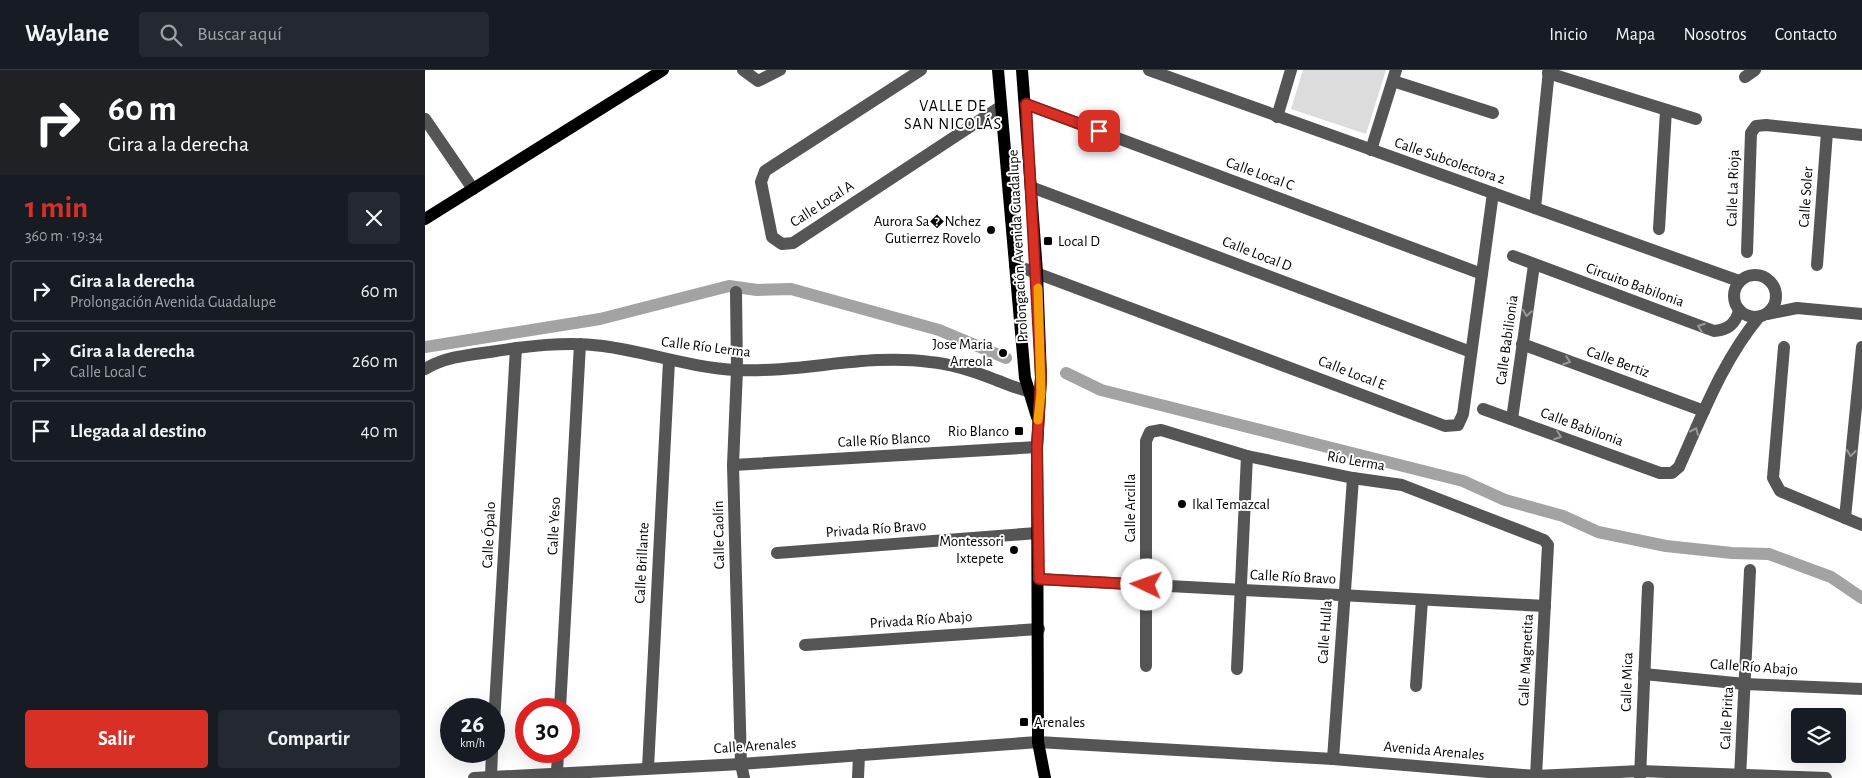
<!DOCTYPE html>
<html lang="es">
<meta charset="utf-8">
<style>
:root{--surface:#171b24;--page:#242831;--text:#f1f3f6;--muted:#9ea1a6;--line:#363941;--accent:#d93025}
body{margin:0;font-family:"Alegreya Sans",sans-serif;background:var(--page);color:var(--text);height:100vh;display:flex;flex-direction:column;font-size:19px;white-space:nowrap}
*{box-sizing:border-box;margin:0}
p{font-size:16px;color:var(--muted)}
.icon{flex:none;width:28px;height:28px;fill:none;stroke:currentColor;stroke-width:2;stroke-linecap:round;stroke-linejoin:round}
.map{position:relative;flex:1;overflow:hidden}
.sheet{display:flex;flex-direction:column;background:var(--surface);width:425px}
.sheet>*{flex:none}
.guide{background:#202124;color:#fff;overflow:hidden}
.tools{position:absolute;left:1366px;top:638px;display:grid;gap:10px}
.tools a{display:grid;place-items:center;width:55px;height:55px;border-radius:5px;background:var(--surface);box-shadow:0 5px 20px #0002;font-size:25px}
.speed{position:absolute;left:15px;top:628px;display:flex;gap:10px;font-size:25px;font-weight:700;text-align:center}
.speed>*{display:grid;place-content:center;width:65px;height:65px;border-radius:50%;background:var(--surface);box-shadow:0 5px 20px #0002;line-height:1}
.speed small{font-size:12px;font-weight:400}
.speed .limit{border:8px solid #d22;background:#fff;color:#111}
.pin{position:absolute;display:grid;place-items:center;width:42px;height:42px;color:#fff;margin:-21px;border-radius:10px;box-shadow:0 2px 8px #0006}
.me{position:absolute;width:55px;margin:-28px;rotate:273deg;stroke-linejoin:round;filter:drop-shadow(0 0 4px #0008)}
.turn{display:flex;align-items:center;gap:18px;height:105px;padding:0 25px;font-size:22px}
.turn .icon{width:65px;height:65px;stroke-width:2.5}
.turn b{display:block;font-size:35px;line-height:42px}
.round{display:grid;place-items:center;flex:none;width:52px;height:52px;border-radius:5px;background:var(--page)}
.head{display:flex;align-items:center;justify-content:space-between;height:85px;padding:0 25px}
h1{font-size:30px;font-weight:700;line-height:38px;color:var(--accent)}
.cta{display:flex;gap:10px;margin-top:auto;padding:10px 25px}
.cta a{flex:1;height:58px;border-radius:5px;background:var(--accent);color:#fff;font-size:20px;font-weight:700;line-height:58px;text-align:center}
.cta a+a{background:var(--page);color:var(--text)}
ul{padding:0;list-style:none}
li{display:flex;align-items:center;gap:15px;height:62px;margin:0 10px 8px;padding:0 15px;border:2px solid var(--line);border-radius:5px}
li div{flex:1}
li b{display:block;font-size:19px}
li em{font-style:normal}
header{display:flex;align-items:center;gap:30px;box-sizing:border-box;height:70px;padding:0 25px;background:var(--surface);border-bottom:1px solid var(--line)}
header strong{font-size:24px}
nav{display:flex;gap:28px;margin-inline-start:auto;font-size:18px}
.search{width:350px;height:45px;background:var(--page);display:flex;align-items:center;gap:12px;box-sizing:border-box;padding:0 18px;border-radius:5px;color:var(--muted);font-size:19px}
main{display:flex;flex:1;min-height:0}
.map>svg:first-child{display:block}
.green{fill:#dcdcdc}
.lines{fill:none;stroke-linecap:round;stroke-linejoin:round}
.canal{stroke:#a3a3a3;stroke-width:12}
.minor{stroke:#555;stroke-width:12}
.major{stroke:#000;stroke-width:12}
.oneway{stroke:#999}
.route-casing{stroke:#8d1f18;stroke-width:12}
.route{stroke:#d93025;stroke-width:9}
.slow{stroke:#f59e0b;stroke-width:9}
.poi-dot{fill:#000;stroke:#fff;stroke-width:2}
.labels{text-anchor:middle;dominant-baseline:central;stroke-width:4;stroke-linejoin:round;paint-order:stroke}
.street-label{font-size:15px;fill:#000;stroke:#fff}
.poi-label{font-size:15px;fill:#000;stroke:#fff;text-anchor:end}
.neighbourhood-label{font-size:16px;letter-spacing:1px;fill:#000;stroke:#fff}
</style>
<header>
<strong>Waylane</strong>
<div class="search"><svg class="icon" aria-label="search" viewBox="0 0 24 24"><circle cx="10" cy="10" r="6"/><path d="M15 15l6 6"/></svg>Buscar aquí</div>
<nav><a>Inicio</a><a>Mapa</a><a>Nosotros</a><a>Contacto</a></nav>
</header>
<main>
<section class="sheet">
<div class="guide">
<div class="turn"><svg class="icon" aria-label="right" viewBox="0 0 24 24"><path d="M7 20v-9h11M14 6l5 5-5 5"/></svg><div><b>60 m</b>Gira a la derecha</div></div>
</div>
<div class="head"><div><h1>1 min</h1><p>360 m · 19:34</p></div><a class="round"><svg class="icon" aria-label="close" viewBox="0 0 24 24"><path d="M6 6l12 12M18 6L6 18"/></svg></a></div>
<ul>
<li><svg class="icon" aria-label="right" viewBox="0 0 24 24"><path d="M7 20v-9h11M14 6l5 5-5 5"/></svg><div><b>Gira a la derecha</b><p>Prolongación Avenida Guadalupe</p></div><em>60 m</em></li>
<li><svg class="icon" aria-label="right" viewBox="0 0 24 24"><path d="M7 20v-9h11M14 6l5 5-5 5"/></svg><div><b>Gira a la derecha</b><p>Calle Local C</p></div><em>260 m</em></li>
<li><svg class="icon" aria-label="arrive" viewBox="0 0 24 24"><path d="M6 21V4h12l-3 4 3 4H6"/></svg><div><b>Llegada al destino</b></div><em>40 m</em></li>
</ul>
<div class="cta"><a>Salir</a><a>Compartir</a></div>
</section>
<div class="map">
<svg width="1437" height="708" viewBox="0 0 1437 708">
<rect width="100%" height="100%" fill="#fff"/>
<path class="green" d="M878,0H961L941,64L866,39Z"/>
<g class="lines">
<g class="canal">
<path d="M0,277L175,249L304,216L332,220L366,219L514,260L581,288"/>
<path d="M641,303L676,320L1038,411L1080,430L1138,446L1173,462L1241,476L1307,483L1344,484L1406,507L1437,528"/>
</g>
<g class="minor">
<path d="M318,0L333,11L355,0"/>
<path d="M496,0L340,101L336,112L347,167L357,174L368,173L575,37"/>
<path d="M724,0L1314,211"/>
<path d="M1123,3L1271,49"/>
<path d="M1320,7L1330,0"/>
<path d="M968,11L1068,43"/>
<path d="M601,34L1057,204"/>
<path d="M852,47L866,0"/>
<path d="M0,49L48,119"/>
<path d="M946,80L971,0"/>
<path d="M606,117L1046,282"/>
<path d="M1110,138L1124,0"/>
<path d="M1234,159L1241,40"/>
<path d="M1322,182L1326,63L1331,56L1341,55L1437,65"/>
<path d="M1088,186L1289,261C1303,260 1310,254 1314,241"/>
<path d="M590,195L1020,356L1033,355L1038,344L1068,123"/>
<path d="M1392,195L1402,62"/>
<circle cx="1330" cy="226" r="21"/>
<path d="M311,222L312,300L308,395L316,694L319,708"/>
<path d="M1342,244L1372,238L1437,244"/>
<path d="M1097,274L1279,341"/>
<path d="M1359,277L1348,408L1355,421L1437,455"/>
<path d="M0,299C20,287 42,285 65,282C102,276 141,271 178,276C223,282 267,298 312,300C377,303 442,283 505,292C527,294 551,302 571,310C585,315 599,322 614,323"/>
<path d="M1058,339L1235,403H1247L1254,397C1277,346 1298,290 1334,247"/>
<path d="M1087,349L1109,195"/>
<path d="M308,395L612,377"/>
<path d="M1420,448L1437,277"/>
<path d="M352,483L612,463"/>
<path d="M613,509L1120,536"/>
<path d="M380,575L614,559"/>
<path d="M721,596V371L725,362L736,360L822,386L928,408L977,415L1119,470L1123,475L1111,706"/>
<path d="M812,599L822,386"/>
<path d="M1219,604L1320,614L1437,619"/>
<path d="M991,616L997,530"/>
<path d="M135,639L155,274"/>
<path d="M69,653L91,278"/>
<path d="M908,689L928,408"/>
<path d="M223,698L244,291"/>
<path d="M132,703L133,681"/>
<path d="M49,708L316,694L613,672L908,689L1111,706L1215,701L1401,708"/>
<path d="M66,708L67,681"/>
<path d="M433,708L434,685"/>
<path d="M1215,708L1223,517"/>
<path d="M1315,708L1325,500"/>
</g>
<g class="major">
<path d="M573,0L600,308L612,347"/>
<path d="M597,0L612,202L616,307L612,377L613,672L620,708"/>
<path d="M0,149L238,0"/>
</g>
</g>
<defs><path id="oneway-chevron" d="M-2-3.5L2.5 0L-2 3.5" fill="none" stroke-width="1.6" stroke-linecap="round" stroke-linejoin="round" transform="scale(1.25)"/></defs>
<g class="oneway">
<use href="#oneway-chevron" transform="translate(1102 243) rotate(99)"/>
<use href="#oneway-chevron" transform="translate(1276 257) rotate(-160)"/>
<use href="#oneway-chevron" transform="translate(1142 291) rotate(20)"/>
<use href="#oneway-chevron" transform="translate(1270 361) rotate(-66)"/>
<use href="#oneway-chevron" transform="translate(1133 366) rotate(20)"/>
<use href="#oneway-chevron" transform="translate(1426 383) rotate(96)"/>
</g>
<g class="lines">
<defs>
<path id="route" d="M674,61L601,34L616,307L612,377L614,509L722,515"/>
</defs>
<use href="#route" class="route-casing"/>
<use href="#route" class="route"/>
<path class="slow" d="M613,218L616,323L613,350"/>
</g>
<g class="poi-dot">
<circle cx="566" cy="160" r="5"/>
<rect x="618" y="166" width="10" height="10" rx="2.5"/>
<circle cx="578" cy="283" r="5"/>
<rect x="589" y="356" width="10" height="10" rx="2.5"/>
<circle cx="757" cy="434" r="5"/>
<circle cx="589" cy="480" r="5"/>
<rect x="594" y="647" width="10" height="10" rx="2.5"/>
</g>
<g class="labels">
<g class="street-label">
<text transform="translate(1025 91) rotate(19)">Calle Subcolectora 2</text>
<text transform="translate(835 104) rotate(20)">Calle Local C</text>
<text transform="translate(1308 118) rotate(-88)">Calle La Rioja</text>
<text transform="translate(1381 127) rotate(-86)">Calle Soler</text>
<text transform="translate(397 134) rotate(-33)">Calle Local A</text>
<text transform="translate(593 176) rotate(-93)">Prolongación Avenida Guadalupe</text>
<text transform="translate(832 184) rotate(21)">Calle Local D</text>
<text transform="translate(1210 215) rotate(20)">Circuito Babilonia</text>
<text transform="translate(1082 270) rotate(-82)">Calle Babilionia</text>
<text transform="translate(281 277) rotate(7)">Calle Río Lerma</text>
<text transform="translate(1193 292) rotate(20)">Calle Bertiz</text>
<text transform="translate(927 303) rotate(21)">Calle Local E</text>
<text transform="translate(1157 357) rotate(20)">Calle Babilonia</text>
<text transform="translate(459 370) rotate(-3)">Calle Río Blanco</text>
<text transform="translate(931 391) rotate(10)">Río Lerma</text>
<text transform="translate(705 438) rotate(-90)">Calle Arcilla</text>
<text transform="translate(129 456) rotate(-87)">Calle Yeso</text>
<text transform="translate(451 459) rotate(-4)">Privada Río Bravo</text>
<text transform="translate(64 465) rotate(-87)">Calle Ópalo</text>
<text transform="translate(294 465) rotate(-91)">Calle Caolín</text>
<text transform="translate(217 493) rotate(-87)">Calle Brillante</text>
<text transform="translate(868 507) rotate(3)">Calle Río Bravo</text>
<text transform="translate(496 550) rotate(-4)">Privada Río Abajo</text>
<text transform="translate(900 562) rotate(-86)">Calle Hulla</text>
<text transform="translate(1101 590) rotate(-87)">Calle Magnetita</text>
<text transform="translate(1329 597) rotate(4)">Calle Río Abajo</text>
<text transform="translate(1202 612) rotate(-88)">Calle Mica</text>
<text transform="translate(1302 648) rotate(-87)">Calle Pirita</text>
<text transform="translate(330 676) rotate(-4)">Calle Arenales</text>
<text transform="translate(1009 681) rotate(5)">Avenida Arenales</text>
</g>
<g class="poi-label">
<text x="556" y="151">Aurora Sa�Nchez<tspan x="556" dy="17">Gutierrez Rovelo</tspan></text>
<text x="633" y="171" text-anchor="start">Local D</text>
<text x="568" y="274">Jose Maria<tspan x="568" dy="17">Arreola</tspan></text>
<text x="584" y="361">Rio Blanco</text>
<text x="767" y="434" text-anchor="start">Ikal Temazcal</text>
<text x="579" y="471">Montessori<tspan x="579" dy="17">Ixtepete</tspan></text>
<text x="609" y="652" text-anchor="start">Arenales</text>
</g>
<g class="neighbourhood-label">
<text x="528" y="36">VALLE DE<tspan x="528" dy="18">SAN NICOLÁS</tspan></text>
</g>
</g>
</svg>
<div class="tools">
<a><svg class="icon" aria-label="layers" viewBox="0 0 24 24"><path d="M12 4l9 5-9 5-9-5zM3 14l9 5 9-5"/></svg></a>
</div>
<div class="speed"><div>26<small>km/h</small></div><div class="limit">30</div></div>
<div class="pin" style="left:674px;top:61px;background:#d93025"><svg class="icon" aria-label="arrive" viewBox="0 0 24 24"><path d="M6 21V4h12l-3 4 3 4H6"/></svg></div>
<svg class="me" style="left:722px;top:515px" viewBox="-20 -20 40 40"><circle r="19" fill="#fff"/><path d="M0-13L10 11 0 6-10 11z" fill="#d93025"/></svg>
</div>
</main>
